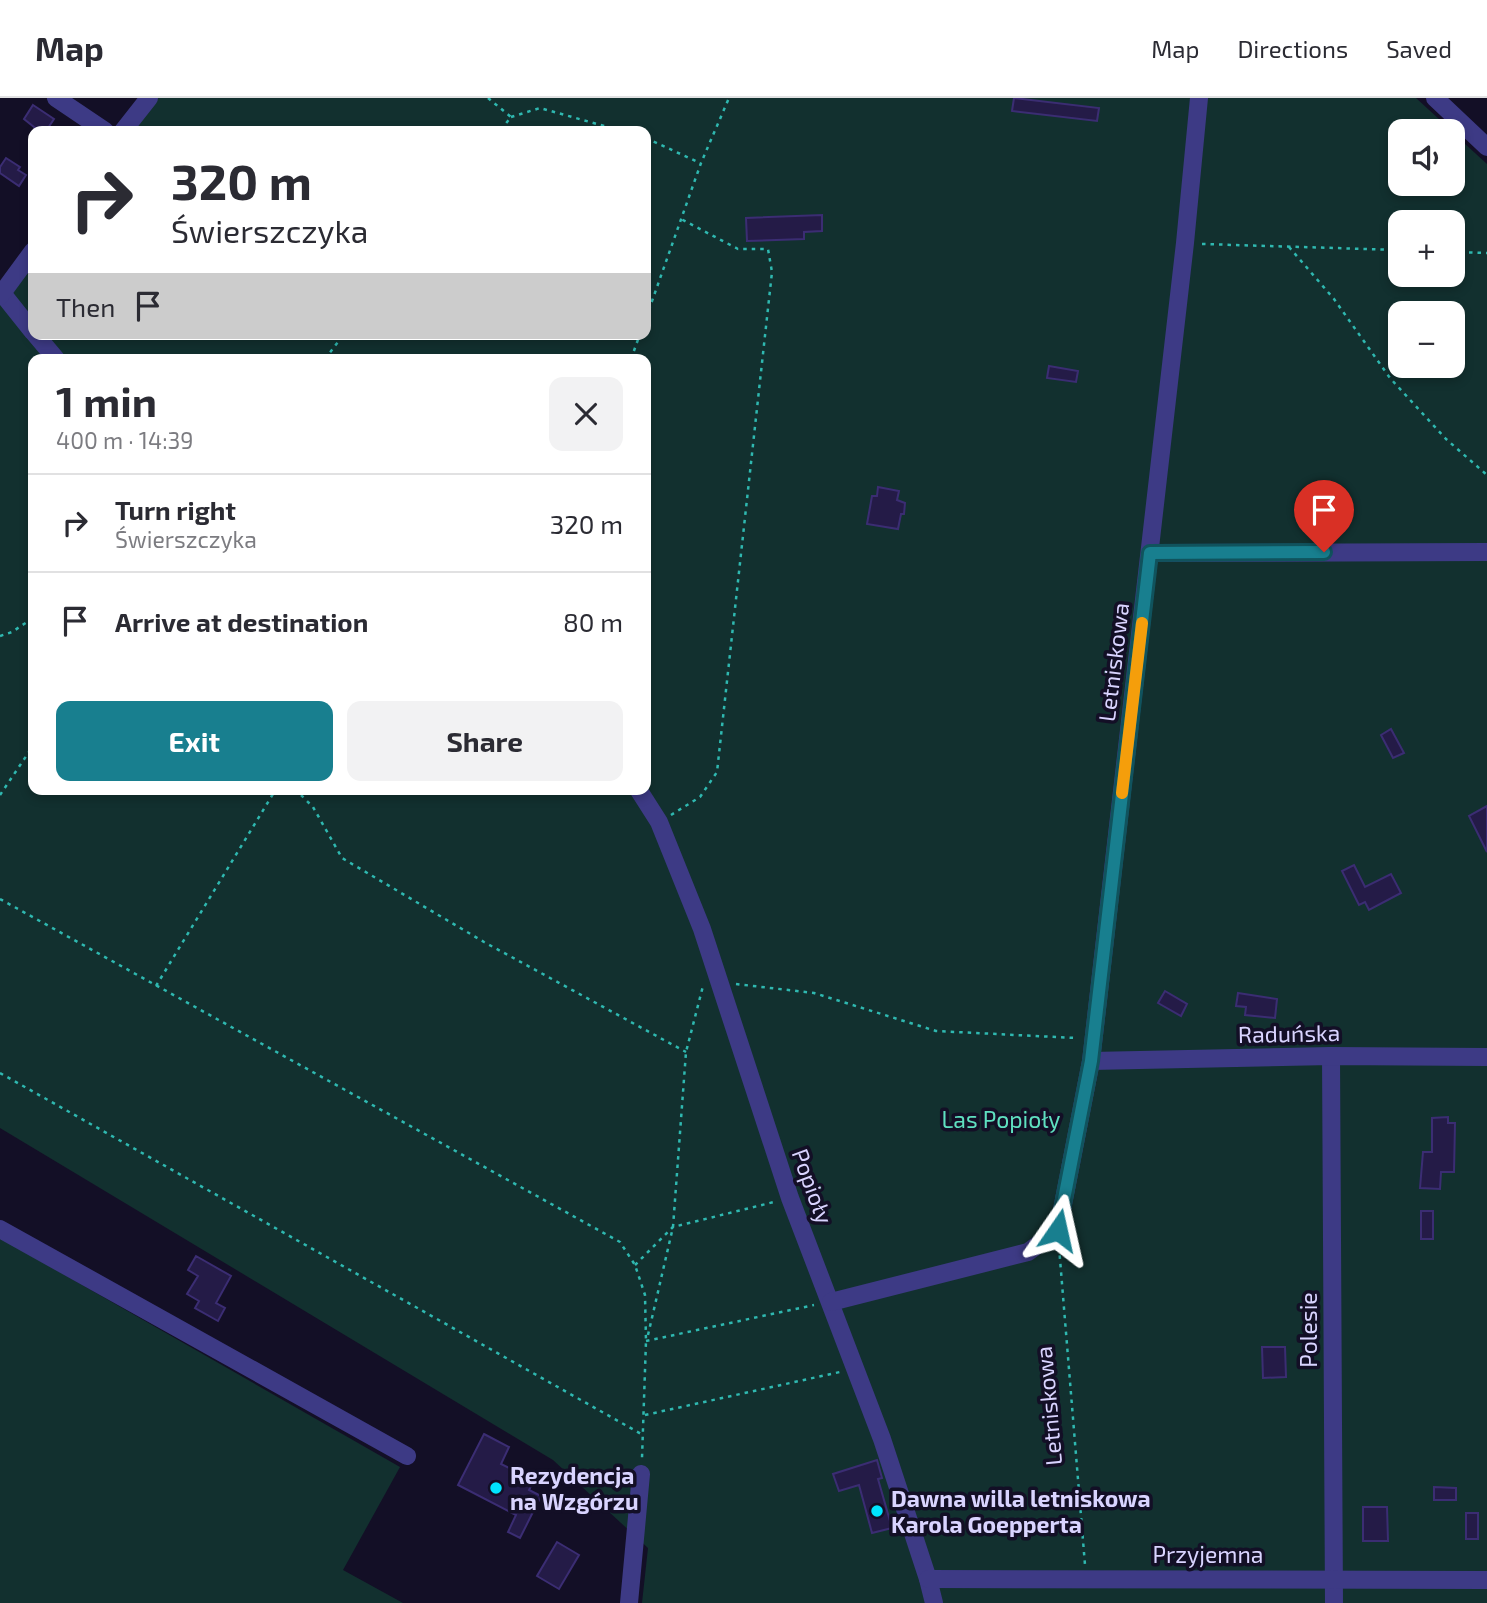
<!DOCTYPE html>
<meta charset="utf-8">
<style>
:root{--surface:#fff;--page:#f2f2f3;--text:#2b2b33;--muted:#7c7c81;--line:#e1e1e2;--accent:#187f8f}
body{margin:0;font-family:"Exo 2",sans-serif;background:var(--page);color:var(--text);height:100vh;display:flex;flex-direction:column;font-size:26px;white-space:nowrap}
*{box-sizing:border-box;margin:0}
p{font-size:23px;color:var(--muted)}
.icon{flex:none;width:38px;height:38px;fill:none;stroke:currentColor;stroke-width:2;stroke-linecap:round;stroke-linejoin:round}
.map{position:relative;flex:1;overflow:hidden}
.drawer{position:absolute;left:28px;top:256px;width:623px;height:441px;display:flex;flex-direction:column;background:var(--surface);border-radius:14px;box-shadow:0 4px 10px #0003}
.drawer>*{flex:none}
.top-card{position:absolute;left:28px;top:28px;width:623px;height:214px;border-radius:14px;box-shadow:0 4px 10px #0003;background:#fff;color:var(--text);overflow:hidden}
.controls{position:absolute;left:1388px;top:21px;display:grid;gap:14px}
.controls a{display:grid;place-items:center;width:77px;height:77px;border-radius:14px;background:var(--surface);box-shadow:0 4px 10px #0003;font-size:35px}
.pin{position:absolute;display:grid;place-items:center;width:60px;height:60px;color:#fff;margin:-72px -30px;border-radius:50% 50% 50% 0;rotate:-45deg;box-shadow:0 0 7px #0007}
.pin .icon{rotate:45deg}
.me{position:absolute;width:77px;margin:-38px;rotate:11deg;stroke-linejoin:round;filter:drop-shadow(0 0 5px #0008)}
.turn{display:flex;align-items:center;gap:24px;height:147px;padding:0 28px;font-size:32px}
.turn .icon{width:91px;height:91px;stroke-width:2.5}
.turn b{display:block;font-size:49px;line-height:60px}
.then{display:flex;align-items:center;height:66px;padding:0 28px;background:#0003;gap:14px;font-size:26px}
.round{display:grid;place-items:center;flex:none;width:74px;height:74px;border-radius:14px;background:var(--page)}
.headline{display:flex;align-items:center;justify-content:space-between;height:119px;padding:0 28px}
h1{font-size:42px;font-weight:700;line-height:52px}
.cta{display:flex;gap:14px;margin-top:auto;padding:14px 28px}
.cta a{flex:1;height:80px;border-radius:14px;background:var(--accent);color:#fff;font-size:28px;font-weight:700;line-height:80px;text-align:center}
.cta a+a{background:var(--page);color:var(--text)}
ul{padding:0;list-style:none}
li{display:flex;align-items:center;gap:21px;height:98px;padding:0 28px;border-top:2px solid var(--line)}
li div{flex:1}
li b{display:block;font-size:26px}
li em{font-style:normal}
header{display:flex;align-items:center;gap:42px;box-sizing:border-box;height:98px;padding:0 35px;background:var(--surface);border-bottom:2px solid var(--line)}
header strong{font-size:33px}
nav{display:flex;gap:38px;margin-inline-start:auto;font-size:24px}
.map>svg:first-child{display:block}
.green{fill:#12302f;fill-rule:evenodd}
.building{fill:#241b47;stroke:#3b2d73;stroke-width:2}
.lines{fill:none;stroke-linecap:round;stroke-linejoin:round}
.path{stroke:#2fb8b0;stroke-width:2.5;stroke-dasharray:3.5 5;stroke-linecap:butt}
.minor{stroke:#3d3a85;stroke-width:18}
.route-casing{stroke:#10535d;stroke-width:18}
.route{stroke:#187f8f;stroke-width:12}
.slow{stroke:#f59e0b;stroke-width:12}
.poi-dot{fill:#00e5ff;stroke:#130f26;stroke-width:2.5}
.labels{text-anchor:middle;dominant-baseline:central;stroke-width:7;stroke-linejoin:round;paint-order:stroke}
.street-label{font-size:23px;fill:#d9d4ff;stroke:#130f26}
.park-label{font-size:23px;fill:#5fe0c0;stroke:#130f26}
.poi-label{font-size:23px;font-weight:bold;fill:#d9d4ff;stroke:#130f26;text-anchor:start}
</style>
<header>
<strong>Map</strong>
<nav><a>Map</a><a>Directions</a><a>Saved</a></nav>
</header>
<div class="map">
<svg width="1487" height="1505" viewBox="0 0 1487 1505">
<rect width="100%" height="100%" fill="#130f26"/>
<g class="green">
<path d="M143,0H1416L1452,33H1400V86H1452V34L1487,66V1505H642L648,1450L553,1362L0,1030V186L33,143V236H646V33H117ZM1400,124H1452V177H1400ZM1400,215H1452V268H1400ZM33,261H646V691H33Z"/>
<path d="M0,1140L400,1369L343,1472L403,1505H0Z"/>
</g>
<g class="building">
<path d="M1014,0L1099,10L1097,23L1012,13Z"/>
<path d="M33,7L54,21L46,33H39L24,21Z"/>
<path d="M6,60L20,69L18,72L26,77L19,88L0,75V69Z"/>
<path d="M822,117V133L804,134V141L747,143L746,120Z"/>
<path d="M1049,268L1078,273L1076,284L1047,280Z"/>
<path d="M878,389L899,393L897,402L905,405L904,416H901L898,431L867,426L872,398H877Z"/>
<path d="M1391,631L1404,655L1393,660L1381,637Z"/>
<path d="M1487,708V754L1469,718Z"/>
<path d="M1354,767L1365,789L1391,776L1401,795L1369,812L1365,804L1359,807L1342,773Z"/>
<path d="M1165,893L1187,906L1181,918L1158,905Z"/>
<path d="M1238,895L1277,901L1275,920L1245,917L1246,909L1236,908Z"/>
<path d="M1448,1019V1025H1455L1454,1074H1441L1440,1091L1420,1090L1423,1054H1432V1020Z"/>
<rect x="1421" y="1113" width="12" height="28"/>
<path d="M196,1158L231,1178L216,1205L225,1210L218,1223L195,1210L199,1203L187,1196L198,1178L188,1172Z"/>
<path d="M1262,1249H1285L1286,1279L1263,1280Z"/>
<path d="M484,1336L509,1349L501,1366L534,1382L529,1392L541,1398L520,1440L508,1434L516,1417L458,1387Z"/>
<path d="M877,1362L882,1380L878,1381L892,1430L872,1435L859,1387L839,1393L833,1376Z"/>
<path d="M1434,1389L1456,1390V1402H1434Z"/>
<path d="M1363,1409H1387L1388,1443H1363Z"/>
<rect x="1466" y="1415" width="12" height="26"/>
<path d="M557,1444L579,1457L559,1491L537,1478Z"/>
</g>
<g class="lines">
<g class="path">
<path d="M488,0L511,19L500,33"/>
<path d="M511,19L540,10L622,33"/>
<path d="M646,40L700,65"/>
<path d="M1202,146L1400,152"/>
<path d="M1289,149L1334,201L1390,280L1446,341L1487,377"/>
<path d="M1452,154L1487,155"/>
<path d="M646,220L701,65L729,0"/>
<path d="M325,261L344,236"/>
<path d="M631,261L640,236"/>
<path d="M0,538L12,534L33,520"/>
<path d="M295,691L313,709L342,760L484,844L686,954"/>
<path d="M0,697L33,648"/>
<path d="M671,717L700,699L717,674L772,174L768,151H738L681,121"/>
<path d="M0,801L620,1144L635,1167L645,1197L646,1243L642,1360"/>
<path d="M736,886L814,895L936,933L1076,940"/>
<path d="M156,888L276,691"/>
<path d="M0,975L643,1337"/>
<path d="M1059,1149L1085,1467"/>
<path d="M635,1167L673,1129L774,1104"/>
<path d="M648,1237L673,1129L686,954L703,888"/>
<path d="M646,1243L814,1207"/>
<path d="M645,1317L840,1274"/>
</g>
<g class="minor">
<path d="M56,0L105,33"/>
<path d="M1435,0L1487,49"/>
<path d="M123,33L149,0"/>
<path d="M2,195L33,234"/>
<path d="M0,198L33,153"/>
<path d="M35,236L56,261"/>
<path d="M1150,455L1487,454"/>
<path d="M638,691L659,724L702,831L790,1100L882,1341L928,1481L934,1505"/>
<path d="M1331,958L1334,1505"/>
<path d="M1091,963L1331,958L1487,959"/>
<path d="M0,1131L407,1358"/>
<path d="M831,1204L1028,1154L1058,1132L1091,963L1185,145L1199,0"/>
<path d="M928,1481L1487,1482"/>
<path d="M629,1505L641,1376"/>
</g>
</g>
<g class="lines">
<defs>
<path id="route" d="M1058,1132L1091,963L1150,455L1324,454"/>
</defs>
<use href="#route" class="route-casing"/>
<use href="#route" class="route"/>
<path class="slow" d="M1122,695L1142,525"/>
</g>
<g class="poi-dot">
<circle cx="496" cy="1390" r="7"/>
<circle cx="877" cy="1413" r="7"/>
</g>
<g class="labels">
<g class="street-label">
<text transform="translate(1113 564) rotate(-83)">Letniskowa</text>
<text transform="translate(1289 935) rotate(-1)">Raduńska</text>
<text transform="translate(813 1088) rotate(70)">Popioły</text>
<text transform="translate(1308 1232) rotate(-90)">Polesie</text>
<text transform="translate(1048 1308) rotate(-95)">Letniskowa</text>
<text x="1208" y="1456">Przyjemna</text>
</g>
<g class="park-label">
<text x="1001" y="1021">Las Popioły</text>
</g>
<g class="poi-label">
<text x="510" y="1377">Rezydencja<tspan x="510" dy="26">na Wzgórzu</tspan></text>
<text x="891" y="1400">Dawna willa letniskowa<tspan x="891" dy="26">Karola Goepperta</tspan></text>
</g>
</g>
</svg>
<div class="controls">
<a><svg class="icon" aria-label="sound" viewBox="0 0 24 24"><path d="M4 9h4l5-4v14l-5-4H4zM17 9q2 3 0 6"/></svg></a>
<a>+</a>
<a>−</a>
</div>
<div class="pin" style="left:1324px;top:454px;background:#d93025"><svg class="icon" aria-label="arrive" viewBox="0 0 24 24"><path d="M6 21V4h12l-3 4 3 4H6"/></svg></div>
<svg class="me" style="left:1058px;top:1132px" viewBox="-20 -20 40 40"><path d="M0-17L14 15 0 8-14 15z" fill="#187f8f" stroke="#fff" stroke-width="4"/></svg>
<div class="top-card">
<div class="turn"><svg class="icon" aria-label="right" viewBox="0 0 24 24"><path d="M7 20v-9h11M14 6l5 5-5 5"/></svg><div><b>320 m</b>Świerszczyka</div></div>
<div class="then">Then<svg class="icon" aria-label="arrive" viewBox="0 0 24 24"><path d="M6 21V4h12l-3 4 3 4H6"/></svg></div>
</div>
<section class="drawer">
<div class="headline"><div><h1>1 min</h1><p>400 m · 14:39</p></div><a class="round"><svg class="icon" aria-label="close" viewBox="0 0 24 24"><path d="M6 6l12 12M18 6L6 18"/></svg></a></div>
<ul>
<li><svg class="icon" aria-label="right" viewBox="0 0 24 24"><path d="M7 20v-9h11M14 6l5 5-5 5"/></svg><div><b>Turn right</b><p>Świerszczyka</p></div><em>320 m</em></li>
<li><svg class="icon" aria-label="arrive" viewBox="0 0 24 24"><path d="M6 21V4h12l-3 4 3 4H6"/></svg><div><b>Arrive at destination</b></div><em>80 m</em></li>
</ul>
<div class="cta"><a>Exit</a><a>Share</a></div>
</section>
</div>
